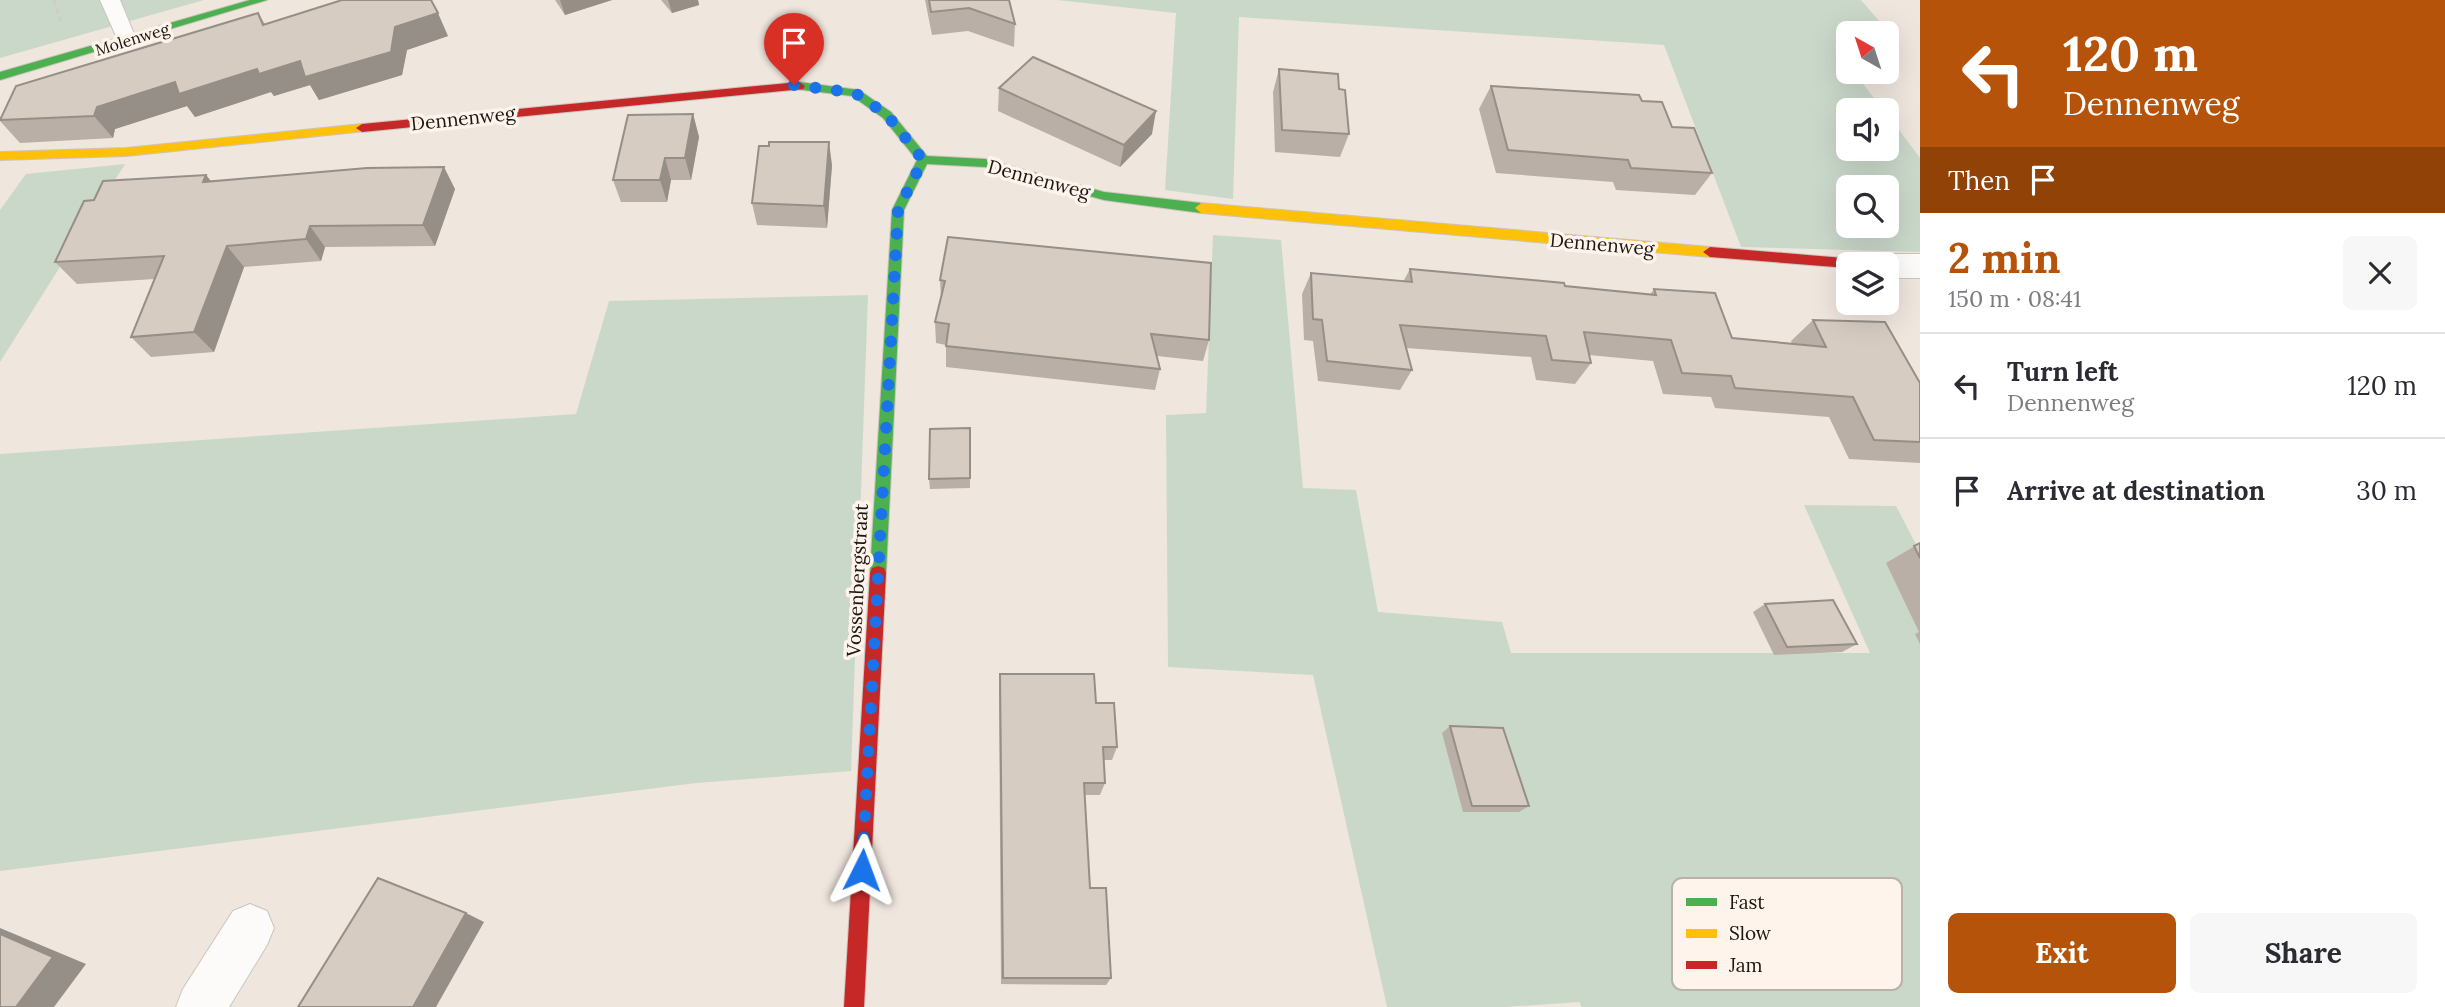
<!DOCTYPE html>
<meta charset="utf-8">
<style>
:root{--surface:#fff;--page:#f7f7f7;--text:#2b2b33;--muted:#7c7c81;--line:#e1e1e2;--accent:#b45309}
body{margin:0;font-family:Lora,serif;background:var(--page);color:var(--text);height:100vh;display:flex;flex-direction:column;font-size:26px;white-space:nowrap}
*{box-sizing:border-box;margin:0}
p{font-size:23px;color:var(--muted)}
.icon{flex:none;width:38px;height:38px;fill:none;stroke:currentColor;stroke-width:2;stroke-linecap:round;stroke-linejoin:round}
.map{position:relative;flex:1;overflow:hidden}
.sheet{display:flex;flex-direction:column;background:var(--surface);width:525px}
.sheet>*{flex:none}
.banner{background:#b45309;color:#fff;overflow:hidden}
.needle{width:46px;rotate:321deg}
.buttons{position:absolute;left:1836px;top:21px;display:grid;gap:14px}
.buttons a{display:grid;place-items:center;width:63px;height:63px;border-radius:10px;background:var(--surface);box-shadow:0 7px 28px #0002;font-size:35px}
.pin{position:absolute;display:grid;place-items:center;width:60px;height:60px;color:#fff;margin:-72px -30px;border-radius:50% 50% 50% 0;rotate:-45deg;box-shadow:0 0 7px #0007}
.pin .icon{rotate:45deg}
.me{position:absolute;width:77px;margin:-38px;rotate:3deg;stroke-linejoin:round;filter:drop-shadow(0 0 5px #0008)}
.turn{display:flex;align-items:center;gap:24px;height:147px;padding:0 28px;font-size:32px}
.turn .icon{width:91px;height:91px;stroke-width:2.5}
.turn b{display:block;font-size:49px;line-height:60px}
.then{display:flex;align-items:center;height:66px;padding:0 28px;background:#0003;gap:14px;font-size:26px}
.round{display:grid;place-items:center;flex:none;width:74px;height:74px;border-radius:10px;background:var(--page)}
.overview{display:flex;align-items:center;justify-content:space-between;height:119px;padding:0 28px}
h1{font-size:42px;font-weight:800;line-height:52px;color:var(--accent)}
.primary-button{display:flex;gap:14px;margin-top:auto;padding:14px 28px}
.primary-button a{flex:1;height:80px;border-radius:10px;background:var(--accent);color:#fff;font-size:28px;font-weight:800;line-height:80px;text-align:center}
.primary-button a+a{background:var(--page);color:var(--text)}
ul{padding:0;list-style:none}
li{display:flex;align-items:center;gap:21px;height:105px;padding:0 28px;border-top:2px solid var(--line)}
li div{flex:1}
li b{display:block;font-size:26px}
li em{font-style:normal}
main{display:flex;flex:1;min-height:0}
.map>svg:first-child{display:block}
.green{fill:#cad8ca;fill-rule:evenodd}
.lines{fill:none;stroke-linecap:round;stroke-linejoin:round}
.lane-casing{stroke:#cbc4be;stroke-width:2}
.street-casing{stroke:#cbc4be;stroke-width:2}
.fast-casing{stroke:#cbc4be;stroke-width:2}
.slow-casing{stroke:#cbc4be;stroke-width:2}
.jam-casing{stroke:#cbc4be;stroke-width:2}
.path{stroke:#cfccca;stroke-width:3.5;stroke-dasharray:4.5 4.5;stroke-linecap:butt}
.lane{fill:#fdfbfa;fill-rule:evenodd}
.street{fill:#fdfbfa;fill-rule:evenodd}
.fast{fill:#4caf50;fill-rule:evenodd}
.slow{fill:#ffc107;fill-rule:evenodd}
.jam{fill:#c62828;fill-rule:evenodd}
.wall{fill:#b9afa6}
.shaded-wall{fill:#968f87}
.building{fill:#d7ccc1;stroke:#968f87;stroke-width:2}
.route{stroke:#1a73e8;stroke-width:12;stroke-dasharray:0 21.6}
.labels{text-anchor:middle;dominant-baseline:central;stroke-width:7;stroke-linejoin:round;paint-order:stroke}
.far-street-label{font-size:16px;fill:#1b1611;stroke:#fef4eb}
.street-label{font-size:19px;fill:#1b1611;stroke:#fef4eb}
.key{fill:#fef4eb;stroke:#bab1aa;stroke-width:2}
.key-label{font-size:19px;fill:#1b1611}
</style>
<main>
<div class="map">
<svg width="1920" height="1007" viewBox="0 0 1920 1007">
<rect width="100%" height="100%" fill="#efe6de"/>
<g class="green">
<path d="M0,0H204L0,58Z"/>
<path d="M1057,0H1861L1900,45H1887L1886,33H1848V46L1835,47L1848,64V72H1854L1883,110H1848V149H1886L1887,114L1920,158V252L1741,247L1664,45L1239,17L1233,199L1165,190L1176,13ZM1848,187H1886V226H1848Z"/>
<path d="M125,164L0,362V210L26,174Z"/>
<path d="M1213,235L1281,240L1303,488L1356,490L1378,612L1502,622L1511,653H1870L1804,505L1896,506L1920,552V1007H1581L1580,1002L1505,1007H1387L1313,675L1168,667L1166,415L1206,413Z"/>
<path d="M868,295L851,771L696,783L0,871V454L576,414L609,301Z"/>
</g>
<g class="lines">
<defs>
<path id="lane" d="M100,0H120L137,41L134,45H120Z"/>
<g id="street">
<path d="M1886,254H1920V278H1886V264H1870L1874,258Z"/>
<path d="M250,904L267,911L274,928L267,945L229,1007H176L183,989L233,911Z"/>
</g>
<g id="fast">
<path d="M250,0H267L0,80V72Z"/>
<path d="M799,82L859,90L891,112L927,156L985,159L1104,192L1201,203L1207,208L1201,213L1104,200L985,167L927,164L904,210L886,573L884,578L878,580L872,578L870,573L892,210L917,160L883,118L852,96L795,89L793,86Z"/>
</g>
<g id="slow">
<path d="M362,124L366,125V131L126,156L0,160V152L126,148Z"/>
<path d="M1201,203L1710,247L1717,252L1710,257L1201,213L1195,208Z"/>
</g>
<g id="jam">
<path d="M799,82L805,86L803,89L362,132L356,128L362,124Z"/>
<path d="M1710,247L1856,259L1863,264H1848V268L1710,257L1703,252Z"/>
<path d="M878,566L884,568L886,573L864,1007H844L870,573L872,568Z"/>
</g>
</defs>
<use href="#lane" class="lane-casing"/>
<use href="#street" class="street-casing"/>
<use href="#fast" class="fast-casing"/>
<use href="#slow" class="slow-casing"/>
<use href="#jam" class="jam-casing"/>
<path class="path" d="M54,0L61,22"/>
<use href="#lane" class="lane"/>
<use href="#street" class="street"/>
<use href="#fast" class="fast"/>
<use href="#slow" class="slow"/>
<use href="#jam" class="jam"/>
</g>
<g class="wall">
<path d="M555,0H612L565,15Z"/>
<path d="M661,0H698L699,5L672,13Z"/>
<path d="M925,0H1009L1015,24L1014,47L968,31L932,35Z"/>
<path d="M258,13L265,24L448,36L407,50L402,75L319,100L310,85L274,96L271,92L195,117L187,106L115,129L113,138L20,143L0,121V119Z"/>
<path d="M1279,69L1339,89L1349,134L1340,157L1275,152L1273,92Z"/>
<path d="M1491,86L1642,101L1672,127L1712,173L1695,195L1616,190L1613,182L1496,173L1479,109Z"/>
<path d="M999,88L1152,134L1120,167L998,111Z"/>
<path d="M693,114L699,137L691,180H671L667,202H621L613,180Z"/>
<path d="M832,165L827,228L757,225L752,203Z"/>
<path d="M206,175L211,181L455,189L435,246L325,247L321,261L244,267L214,352L151,357L131,337L154,279L77,284L55,262Z"/>
<path d="M1410,269L1650,295L1654,289L1732,338L1792,344L1791,341L1813,320L1920,383V463L1849,459L1829,417L1715,408L1711,397L1663,394L1653,361L1589,355L1591,363L1575,384L1536,380L1531,357L1406,348L1412,370L1400,390L1318,381L1313,341L1304,340L1302,294L1311,273L1403,282Z"/>
<path d="M940,280L1209,340L1203,361L1157,356L1160,369L1155,390L946,367V345L936,343L935,322L941,299Z"/>
<path d="M970,428V488L930,489L929,479Z"/>
<path d="M1920,543V644L1915,634L1919,632L1886,563Z"/>
<path d="M1765,604L1857,644L1842,652L1774,655L1753,612Z"/>
<path d="M1000,674L1096,703L1117,747L1112,760H1103L1105,783L1100,795H1084L1090,888L1111,978L1106,985L1001,984L999,689Z"/>
<path d="M1450,726L1529,806L1519,812H1463L1442,733Z"/>
</g>
<g class="shaded-wall">
<path d="M560,0H612L565,15Z"/>
<path d="M668,0H698L699,5L672,13Z"/>
<path d="M438,13L448,36L407,50L402,75L319,100L310,85L274,96L271,92L195,117L187,106L115,129L113,138L94,116L97,107L175,82L257,69L395,27Z"/>
<path d="M1156,111L1152,134L1120,167L1124,145Z"/>
<path d="M693,114L699,137L691,180L685,158Z"/>
<path d="M829,142L832,165L827,228L824,206Z"/>
<path d="M665,158L671,180L667,202L660,180Z"/>
<path d="M444,167L455,189L435,246L423,225Z"/>
<path d="M206,175L222,196L203,182Z"/>
<path d="M310,226L325,247L321,261L306,239Z"/>
<path d="M227,246L244,267L214,352L194,332Z"/>
<path d="M466,913L484,922L436,1007H413Z"/>
<path d="M0,928L86,964L54,1007H16L0,934Z"/>
</g>
<g class="building">
<path d="M342,0H431L438,13L395,27L391,52L305,77L300,61L259,74L257,69L179,94L175,82L97,107L94,116L0,120L16,86L258,13L263,25Z"/>
<path d="M929,0H1009L1015,24L969,8L931,12Z"/>
<path d="M1033,57L1156,111L1124,145L999,88Z"/>
<path d="M1279,69L1338,74L1339,89L1345,90L1349,134L1282,130Z"/>
<path d="M1491,86L1639,95L1642,101L1662,102L1672,127L1694,128L1712,173L1631,168L1628,160L1508,150Z"/>
<path d="M693,114L685,158H665L660,180H613L628,115Z"/>
<path d="M769,142H829L824,206L752,203L759,146H769Z"/>
<path d="M444,167L423,225L310,226L306,239L227,246L194,332L131,337L164,256L55,262L84,201L94,200L103,181L206,175L203,182L367,168Z"/>
<path d="M948,237L1211,263L1209,340L1151,334L1160,369L946,346L949,324L935,322L945,281L940,280Z"/>
<path d="M1410,269L1564,283L1565,286L1656,295L1654,289L1715,293L1732,338L1826,347L1813,320L1885,322L1920,383V442L1874,440L1853,397L1735,388L1731,376L1682,373L1671,340L1584,332L1591,363L1552,360L1546,336L1400,325L1412,370L1327,361L1322,320L1313,319L1311,273L1412,282Z"/>
<path d="M970,428V478L929,479L930,429Z"/>
<path d="M1920,543V558L1914,546Z"/>
<path d="M1833,600L1857,644L1787,647L1765,604Z"/>
<path d="M1000,674H1094L1096,703H1114L1117,747H1103L1105,783H1084L1090,888H1106L1111,978H1003Z"/>
<path d="M1450,726L1503,728L1529,806H1472Z"/>
<path d="M378,878L466,913L413,1007H298Z"/>
<path d="M0,934L53,957L16,1007H0Z"/>
</g>
<g class="lines">
<path class="route" d="M794,85L855,93L887,115L923,160L898,210L862,870"/>
</g>
<g class="labels">
<g class="far-street-label">
<text transform="translate(132 39) rotate(-17)">Molenweg</text>
</g>
<g class="street-label">
<text transform="translate(463 118) rotate(-6)">Dennenweg</text>
<text transform="translate(1039 179) rotate(15)">Dennenweg</text>
<text transform="translate(1602 244) rotate(5)">Dennenweg</text>
<text transform="translate(857 580) rotate(-87)">Vossenbergstraat</text>
</g>
</g>
<rect x="1672" y="878" width="230" height="112" rx="10" class="key"/>
<rect x="1686" y="898" width="31" height="8" fill="#4caf50"/>
<rect x="1686" y="929" width="31" height="9" fill="#ffc107"/>
<rect x="1686" y="961" width="31" height="8" fill="#c62828"/>
<g class="key-label">
<text x="1729" y="909">Fast</text>
<text x="1729" y="940">Slow</text>
<text x="1729" y="972">Jam</text>
</g>
</svg>
<div class="buttons">
<a><svg class="needle" viewBox="-14 -14 28 28"><path d="M0-13l5 13h-10z" fill="#e53935"/><path d="M0 13l5-13h-10z" fill="#7c7c81"/></svg></a>
<a><svg class="icon" aria-label="sound" viewBox="0 0 24 24"><path d="M4 9h4l5-4v14l-5-4H4zM17 9q2 3 0 6"/></svg></a>
<a><svg class="icon" aria-label="search" viewBox="0 0 24 24"><circle cx="10" cy="10" r="6"/><path d="M15 15l6 6"/></svg></a>
<a><svg class="icon" aria-label="layers" viewBox="0 0 24 24"><path d="M12 4l9 5-9 5-9-5zM3 14l9 5 9-5"/></svg></a>
</div>
<div class="pin" style="left:794px;top:85px;background:#d93025"><svg class="icon" aria-label="arrive" viewBox="0 0 24 24"><path d="M6 21V4h12l-3 4 3 4H6"/></svg></div>
<svg class="me" style="left:862px;top:870px" viewBox="-20 -20 40 40"><path d="M0-17L14 15 0 8-14 15z" fill="#1a73e8" stroke="#fff" stroke-width="4"/></svg>
</div>
<section class="sheet">
<div class="banner">
<div class="turn"><svg class="icon" aria-label="left" viewBox="0 0 24 24"><path d="M17 20v-9H6M10 6l-5 5 5 5"/></svg><div><b>120 m</b>Dennenweg</div></div>
<div class="then">Then<svg class="icon" aria-label="arrive" viewBox="0 0 24 24"><path d="M6 21V4h12l-3 4 3 4H6"/></svg></div>
</div>
<div class="overview"><div><h1>2 min</h1><p>150 m · 08:41</p></div><a class="round"><svg class="icon" aria-label="close" viewBox="0 0 24 24"><path d="M6 6l12 12M18 6L6 18"/></svg></a></div>
<ul>
<li><svg class="icon" aria-label="left" viewBox="0 0 24 24"><path d="M17 20v-9H6M10 6l-5 5 5 5"/></svg><div><b>Turn left</b><p>Dennenweg</p></div><em>120 m</em></li>
<li><svg class="icon" aria-label="arrive" viewBox="0 0 24 24"><path d="M6 21V4h12l-3 4 3 4H6"/></svg><div><b>Arrive at destination</b></div><em>30 m</em></li>
</ul>
<div class="primary-button"><a>Exit</a><a>Share</a></div>
</section>
</main>
